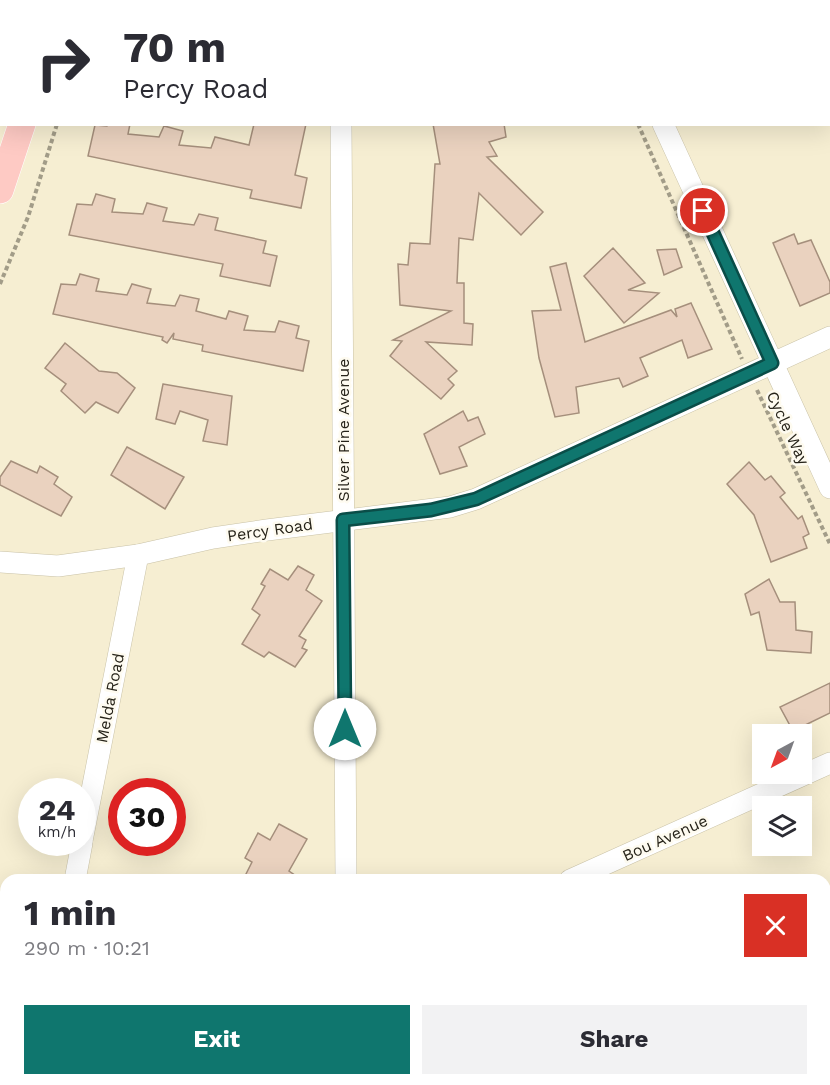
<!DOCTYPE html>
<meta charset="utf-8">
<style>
:root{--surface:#fff;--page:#f2f2f3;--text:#2b2b33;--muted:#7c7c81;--accent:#0f766e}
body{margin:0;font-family:"Work Sans",sans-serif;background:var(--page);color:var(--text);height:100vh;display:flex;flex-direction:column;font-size:22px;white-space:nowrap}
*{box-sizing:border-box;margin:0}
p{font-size:20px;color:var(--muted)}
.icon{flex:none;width:33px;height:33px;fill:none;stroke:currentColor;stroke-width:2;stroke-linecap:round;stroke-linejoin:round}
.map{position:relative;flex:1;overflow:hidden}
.sheet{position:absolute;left:0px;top:874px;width:831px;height:212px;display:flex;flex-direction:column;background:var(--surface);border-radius:18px 18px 0 0;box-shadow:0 6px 24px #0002}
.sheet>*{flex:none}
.banner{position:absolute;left:0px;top:0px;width:831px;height:126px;box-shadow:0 6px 24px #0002;background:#fff;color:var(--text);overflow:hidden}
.needle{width:39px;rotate:221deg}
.buttons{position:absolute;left:752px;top:724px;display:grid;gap:12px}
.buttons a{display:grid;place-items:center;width:60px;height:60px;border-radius:0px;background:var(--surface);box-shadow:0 6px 24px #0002;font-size:30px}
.speed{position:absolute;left:18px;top:778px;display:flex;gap:12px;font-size:30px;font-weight:700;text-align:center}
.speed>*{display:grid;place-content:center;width:78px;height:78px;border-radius:50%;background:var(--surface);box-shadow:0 6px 24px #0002;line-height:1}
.speed small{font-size:15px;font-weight:400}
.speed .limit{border:9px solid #d22;background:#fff;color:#111}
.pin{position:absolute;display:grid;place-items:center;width:51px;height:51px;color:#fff;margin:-26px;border:3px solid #fff;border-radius:50%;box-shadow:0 2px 6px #0007}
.me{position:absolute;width:66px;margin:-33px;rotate:0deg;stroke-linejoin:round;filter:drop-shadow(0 0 4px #0008)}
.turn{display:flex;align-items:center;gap:21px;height:126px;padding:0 24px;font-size:27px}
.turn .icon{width:78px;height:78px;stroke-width:2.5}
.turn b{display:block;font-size:42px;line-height:51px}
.round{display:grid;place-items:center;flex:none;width:63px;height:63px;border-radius:0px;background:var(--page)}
.overview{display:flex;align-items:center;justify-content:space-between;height:102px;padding:0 24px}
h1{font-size:36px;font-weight:700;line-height:45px}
.action{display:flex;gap:12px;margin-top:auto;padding:12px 24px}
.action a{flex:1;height:69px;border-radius:0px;background:var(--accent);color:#fff;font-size:24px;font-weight:700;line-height:69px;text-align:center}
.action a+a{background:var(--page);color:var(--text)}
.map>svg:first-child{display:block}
.building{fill:#ead2bf;stroke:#a58f7c;stroke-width:1.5}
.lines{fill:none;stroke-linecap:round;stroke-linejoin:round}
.minor-casing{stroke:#c9c2a7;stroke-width:22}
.major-casing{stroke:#fff;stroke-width:28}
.path{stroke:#a29c88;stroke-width:4;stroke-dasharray:4.5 3;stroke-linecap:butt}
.minor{stroke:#fff;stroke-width:21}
.major{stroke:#fecac4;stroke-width:27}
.route-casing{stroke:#0a4d48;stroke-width:15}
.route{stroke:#0f766e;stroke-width:10}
.labels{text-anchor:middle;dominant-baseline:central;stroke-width:5;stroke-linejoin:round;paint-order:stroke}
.street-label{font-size:16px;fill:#262319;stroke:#fefbf0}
</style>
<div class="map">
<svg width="830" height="1085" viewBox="0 0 830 1085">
<rect width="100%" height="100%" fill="#f6eed2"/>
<g class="building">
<path d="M108,124H130L128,134L159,137L164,126L183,131L179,145L211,148L215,137L249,145L254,124H306L295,175L307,178L301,208L250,198L252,190L88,156L95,125L107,126Z"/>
<path d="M433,124H504L506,137L489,142L497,156L487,157L543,212L521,235L479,193L473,240L459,238L457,283H464V323L473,324L472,345L426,342L457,371L448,379L454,385L441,399L390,356L402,341L393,340L451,311L400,305L398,264L408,265L410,243L430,244L435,164H440Z"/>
<path d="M96,194L115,199L112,212L143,214L147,203L167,208L163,221L194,225L199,214L218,218L215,230L266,241L263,253L277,256L270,286L220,276L223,264L69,235L77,204L92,205Z"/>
<path d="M794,234L798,244L811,240L830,282V293L800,306L773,243Z"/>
<path d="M613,248L645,283L628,290L659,293L624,323L584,276Z"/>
<path d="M676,249L682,267L664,275L657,250Z"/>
<path d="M566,263L585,342L671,310L677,317L675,309L691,303L712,349L688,358L682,340L640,358L648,376L623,387L619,378L576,387L579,413L555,417L539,358L532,311L561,310L550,267Z"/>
<path d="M80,274L99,279L96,291L127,295L132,284L151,289L147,303L175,306L180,295L199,299L196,311L226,319L229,311L248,316L244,330L275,332L279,321L299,326L296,338L309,341L303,371L202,351L203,345L173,339L174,333L167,343L162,340L163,337L53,314L61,284L76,285Z"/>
<path d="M65,343L99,371L117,373L135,388L118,413L96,402L85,413L61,391L66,384L45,368Z"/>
<path d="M163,384L232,396L227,445L203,441L208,420L180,411L175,424L156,419Z"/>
<path d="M463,411L468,421L478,417L485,434L459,447L467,466L440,474L424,434Z"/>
<path d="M127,447L184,477L165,509L111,475Z"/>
<path d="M11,461L37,473L40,466L58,477L54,484L72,497L61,516L0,485V477Z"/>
<path d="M749,462L765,480L771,476L785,493L780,497L798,519L802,516L809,534L803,537L807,548L771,562L754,515L727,484Z"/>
<path d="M298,566L314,575L306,590L322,601L299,636L306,640L302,648L307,650L295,667L269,652L264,657L242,644L260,615L252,609L265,586L261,584L270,569L288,580Z"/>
<path d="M769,579L780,602H795L796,630L812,632L811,653L767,650L759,612L751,615L745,594Z"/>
<path d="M830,683V713L793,731L780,707Z"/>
<path d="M279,824L307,839L289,871L302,880H243L252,862L245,858L258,833L270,840Z"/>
</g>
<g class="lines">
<defs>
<g id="minor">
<path d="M340,0V2"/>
<path d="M621,2L624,0"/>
<path d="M341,124L346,880"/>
<path d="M663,124L830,488"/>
<path d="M0,562L58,566L138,555L213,538L267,530L450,507L476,499L830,337"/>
<path d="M82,841L138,555"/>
<path d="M75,880L82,843"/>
<path d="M570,880L830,763"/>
<path d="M0,957L6,958"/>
<path d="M348,1080V1085"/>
<path d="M34,1085L35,1080"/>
</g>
<g id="major">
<path d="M54,2L55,0"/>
<path d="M0,190L22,124"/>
</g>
</defs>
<use href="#minor" class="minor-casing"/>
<use href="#major" class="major-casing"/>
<g class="path">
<path d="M582,0V2"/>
<path d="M98,2L99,0"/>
<path d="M638,124L742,359"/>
<path d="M0,284L28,217L57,124"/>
<path d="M757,390L830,544"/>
</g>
<use href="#minor" class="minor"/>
<use href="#major" class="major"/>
</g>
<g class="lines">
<defs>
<path id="route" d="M345,729L343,520L431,510L476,499L772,363L703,211"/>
</defs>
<use href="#route" class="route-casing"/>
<use href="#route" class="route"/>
</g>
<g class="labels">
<g class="street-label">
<text transform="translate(788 428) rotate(65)">Cycle Way</text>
<text transform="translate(343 430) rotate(-90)">Silver Pine Avenue</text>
<text transform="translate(270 530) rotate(-8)">Percy Road</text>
<text transform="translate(110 698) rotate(-79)">Melda Road</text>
<text transform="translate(665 838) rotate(-24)">Bou Avenue</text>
</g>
</g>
</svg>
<div class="buttons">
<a><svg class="needle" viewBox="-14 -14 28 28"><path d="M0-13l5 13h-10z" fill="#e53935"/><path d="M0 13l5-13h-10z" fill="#7c7c81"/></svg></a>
<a><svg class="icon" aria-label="layers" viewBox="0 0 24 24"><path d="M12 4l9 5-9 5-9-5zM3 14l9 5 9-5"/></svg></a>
</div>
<div class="speed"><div>24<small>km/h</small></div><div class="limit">30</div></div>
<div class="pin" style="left:703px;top:211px;background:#d93025"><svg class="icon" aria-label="arrive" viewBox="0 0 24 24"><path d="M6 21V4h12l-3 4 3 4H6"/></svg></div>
<svg class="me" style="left:345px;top:729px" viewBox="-20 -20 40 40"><circle r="19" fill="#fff"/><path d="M0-13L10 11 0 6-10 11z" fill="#0f766e"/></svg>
<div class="banner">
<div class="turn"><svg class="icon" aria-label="right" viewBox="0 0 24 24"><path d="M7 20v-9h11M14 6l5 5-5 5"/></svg><div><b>70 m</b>Percy Road</div></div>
</div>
<section class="sheet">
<div class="overview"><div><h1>1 min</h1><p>290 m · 10:21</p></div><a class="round" style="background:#d93025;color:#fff"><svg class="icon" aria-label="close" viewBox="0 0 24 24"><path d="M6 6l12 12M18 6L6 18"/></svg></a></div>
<div class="action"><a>Exit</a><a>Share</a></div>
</section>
</div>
